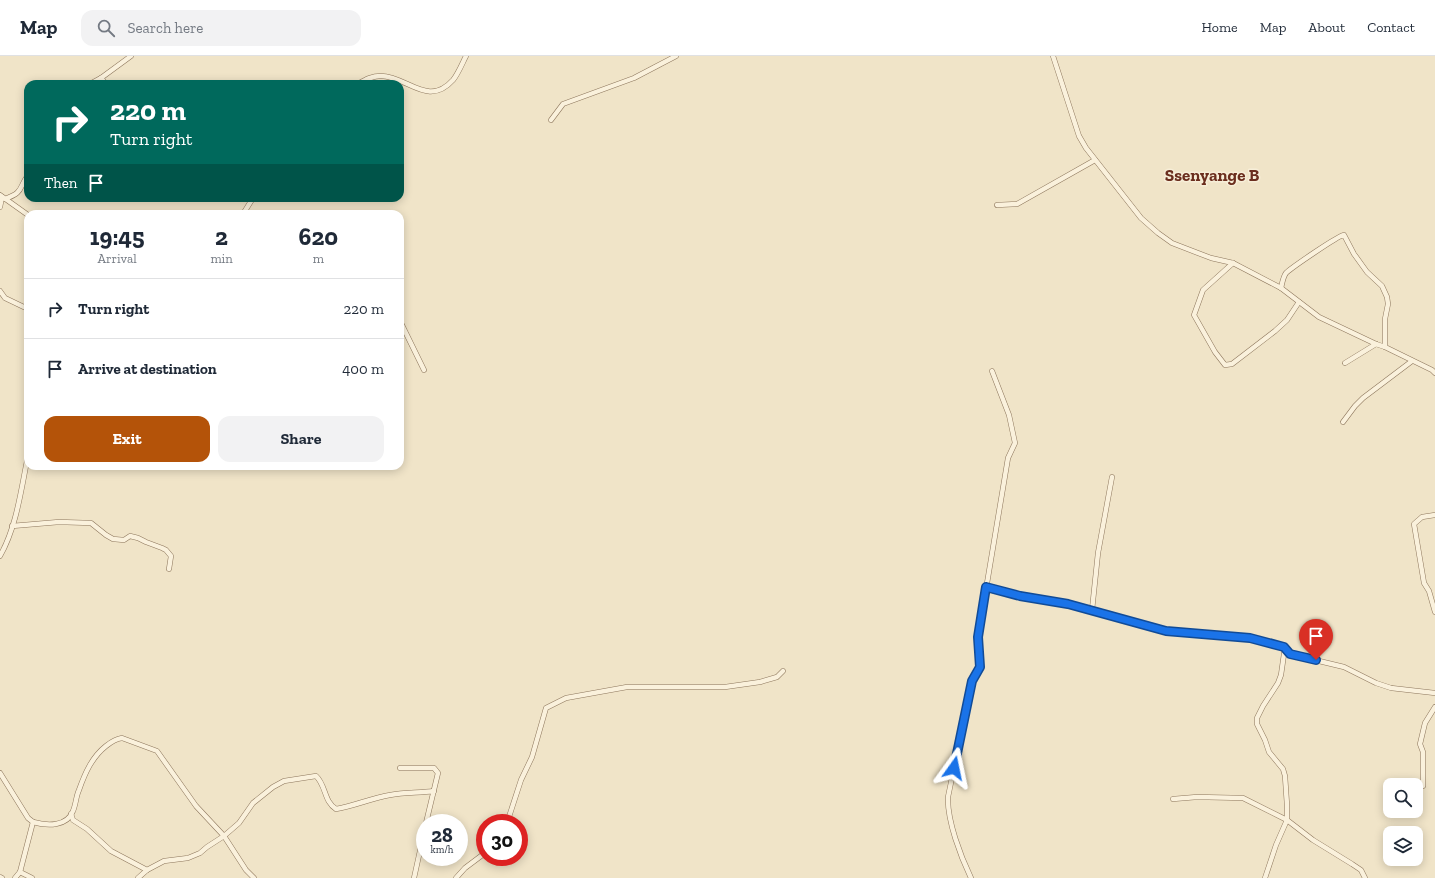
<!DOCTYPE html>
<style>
:root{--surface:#fff;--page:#f2f2f3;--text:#1f2937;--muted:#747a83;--line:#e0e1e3;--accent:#b45309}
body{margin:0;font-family:"Zilla Slab",serif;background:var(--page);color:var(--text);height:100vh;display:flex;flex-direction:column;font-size:15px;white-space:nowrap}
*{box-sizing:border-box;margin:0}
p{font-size:13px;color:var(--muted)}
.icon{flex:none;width:22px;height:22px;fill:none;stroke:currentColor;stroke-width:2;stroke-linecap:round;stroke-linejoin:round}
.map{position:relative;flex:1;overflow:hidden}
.panel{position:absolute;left:24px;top:154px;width:380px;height:260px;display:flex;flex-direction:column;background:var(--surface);border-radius:12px;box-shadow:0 2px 10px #0003}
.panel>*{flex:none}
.banner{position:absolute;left:24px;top:24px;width:380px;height:122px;border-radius:12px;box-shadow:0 2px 10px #0003;background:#00695c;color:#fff;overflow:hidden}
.tools{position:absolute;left:1383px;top:722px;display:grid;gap:8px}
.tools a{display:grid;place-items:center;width:40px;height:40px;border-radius:8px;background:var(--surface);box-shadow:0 2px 10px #0003;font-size:20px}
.speed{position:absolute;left:416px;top:758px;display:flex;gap:8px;font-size:20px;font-weight:700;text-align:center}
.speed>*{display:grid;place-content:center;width:52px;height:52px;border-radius:50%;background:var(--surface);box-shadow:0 2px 10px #0003;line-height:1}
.speed small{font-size:10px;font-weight:400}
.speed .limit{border:6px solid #d22;background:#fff;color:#111}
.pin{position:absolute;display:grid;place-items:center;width:34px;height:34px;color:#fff;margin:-41px -17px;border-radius:50% 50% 50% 0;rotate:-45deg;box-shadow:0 0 4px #0007}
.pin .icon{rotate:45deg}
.me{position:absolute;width:44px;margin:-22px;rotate:12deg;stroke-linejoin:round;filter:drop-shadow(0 0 3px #0008)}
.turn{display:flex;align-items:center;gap:14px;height:84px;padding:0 20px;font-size:18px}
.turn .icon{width:52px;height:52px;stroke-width:2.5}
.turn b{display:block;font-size:28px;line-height:34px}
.then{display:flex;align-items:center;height:38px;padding:0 20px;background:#0003;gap:8px;font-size:15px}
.eta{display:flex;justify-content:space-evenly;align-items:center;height:68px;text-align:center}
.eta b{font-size:24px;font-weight:700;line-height:28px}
.action{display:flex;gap:8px;margin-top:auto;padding:8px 20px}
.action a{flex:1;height:46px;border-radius:12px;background:var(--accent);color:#fff;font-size:16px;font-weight:700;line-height:46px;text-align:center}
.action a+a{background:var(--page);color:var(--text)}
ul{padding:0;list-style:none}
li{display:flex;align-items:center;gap:12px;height:60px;padding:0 20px;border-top:1px solid var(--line)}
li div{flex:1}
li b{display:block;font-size:15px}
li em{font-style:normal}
header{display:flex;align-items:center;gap:24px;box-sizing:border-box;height:56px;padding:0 20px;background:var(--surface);border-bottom:1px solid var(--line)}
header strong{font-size:19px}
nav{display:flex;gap:22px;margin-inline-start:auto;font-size:14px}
.search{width:280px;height:36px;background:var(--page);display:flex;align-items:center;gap:10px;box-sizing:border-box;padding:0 14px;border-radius:12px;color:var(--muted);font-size:15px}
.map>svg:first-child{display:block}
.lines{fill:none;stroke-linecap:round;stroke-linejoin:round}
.street-casing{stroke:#8d765c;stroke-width:5.5}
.street{stroke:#faf1dc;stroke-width:4.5}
.route-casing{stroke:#114b97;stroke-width:10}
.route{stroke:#1a73e8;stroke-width:7}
.labels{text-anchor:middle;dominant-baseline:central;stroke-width:3;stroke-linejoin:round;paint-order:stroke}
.quarter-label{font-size:17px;font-weight:bold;fill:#6b2e1e;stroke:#f7eed8}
</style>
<header>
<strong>Map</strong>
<div class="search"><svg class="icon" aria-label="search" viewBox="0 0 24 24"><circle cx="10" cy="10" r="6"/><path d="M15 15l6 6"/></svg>Search here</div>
<nav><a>Home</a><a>Map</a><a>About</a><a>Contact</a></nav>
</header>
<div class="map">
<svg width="1435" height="822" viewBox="0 0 1435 822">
<rect width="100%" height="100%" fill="#f0e4c8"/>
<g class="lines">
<defs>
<g id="street">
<path d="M1053,0L1079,80L1086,92L1141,162L1158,177L1172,187L1211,202L1233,207L1281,232L1319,261L1376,288L1385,291L1432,314L1435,317"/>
<path d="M101,22L106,28"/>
<path d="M90,28L101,22L131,0"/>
<path d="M358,28C366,23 372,20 381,20C407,20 428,52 453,24C458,18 462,8 466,0"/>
<path d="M551,64L563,48L634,22L676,0"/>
<path d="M0,139L28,159"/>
<path d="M5,143C24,136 18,133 28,119"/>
<path d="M997,149L1017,148L1095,104"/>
<path d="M0,151L2,141"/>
<path d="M243,158L253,142"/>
<path d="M1233,207L1203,234L1194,259L1215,296L1225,309L1232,308L1275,275L1287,264L1299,246"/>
<path d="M1281,232C1282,228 1283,221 1286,217C1291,212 1339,179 1344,179L1354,198L1367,216L1382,230L1387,241L1388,248L1385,263V291"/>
<path d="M0,235L5,242L28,253"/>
<path d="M400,265L424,314"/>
<path d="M1345,307L1376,288"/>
<path d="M1343,366L1355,350L1363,342L1412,305"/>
<path d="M1435,459L1422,461L1414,468L1424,527L1429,535L1435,556"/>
<path d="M12,470L59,466L91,467L106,479L113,483L124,484L130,480L138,482L146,486L162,492L166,494L171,500L169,513"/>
<path d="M0,500C17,470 21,433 28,400"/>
<path d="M986,531L1020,540L1068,548L1167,575L1250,583L1285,591L1290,598L1344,611L1376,627L1391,632L1435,637"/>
<path d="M1092,554L1098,497L1112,421"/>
<path d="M400,712H434L438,717L426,767"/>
<path d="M0,717L28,762L33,766L20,816L15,822"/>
<path d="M1423,730V696L1420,688L1425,667L1435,651"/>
<path d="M1173,743L1197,741L1243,742L1287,764L1313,784L1352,808L1361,814L1365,822"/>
<path d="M71,758L73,764L87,773L111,795L147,814"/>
<path d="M33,766C47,770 67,771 73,755C76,748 76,740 79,734C85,717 92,701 106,690C111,686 115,683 122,682L157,695L196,750L224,780L246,814L254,822"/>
<path d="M507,767L521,724L532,701L546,652L566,642L627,631H725L760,626L777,621L783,615"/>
<path d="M20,816L32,822"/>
<path d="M0,821L2,822"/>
<path d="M138,822L147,814L164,805L188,802L200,797L207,791L224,780L239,767L253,747L273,731L284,725L316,720C326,729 324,746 336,753C354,750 372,742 390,739C405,736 419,737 434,735"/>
<path d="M414,822L425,772"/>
<path d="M456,822L465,812L485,797"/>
<path d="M971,822C961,801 947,765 948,741L972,625L980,611L978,581L1008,402L1015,387L1009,359L992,315"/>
<path d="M1265,822L1276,789L1287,764V749L1285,720L1283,713L1269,696L1265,684L1257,668V662L1263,650L1278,627L1281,619L1285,591"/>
</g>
</defs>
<use href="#street" class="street-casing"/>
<use href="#street" class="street"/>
</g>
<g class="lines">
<defs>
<path id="route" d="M954,712L972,625L980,611L978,581L986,531L1020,540L1068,548L1166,575L1250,582L1284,591L1290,598L1316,604"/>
</defs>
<use href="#route" class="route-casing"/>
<use href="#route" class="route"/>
</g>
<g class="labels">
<g class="quarter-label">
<text x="1212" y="119">Ssenyange B</text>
</g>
</g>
</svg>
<div class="tools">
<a><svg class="icon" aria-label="search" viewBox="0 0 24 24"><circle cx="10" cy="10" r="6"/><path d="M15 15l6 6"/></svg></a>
<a><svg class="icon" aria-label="layers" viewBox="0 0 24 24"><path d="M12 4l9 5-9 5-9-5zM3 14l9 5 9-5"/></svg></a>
</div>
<div class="speed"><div>28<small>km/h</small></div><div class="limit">30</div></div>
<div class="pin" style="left:1316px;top:604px;background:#d93025"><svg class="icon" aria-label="arrive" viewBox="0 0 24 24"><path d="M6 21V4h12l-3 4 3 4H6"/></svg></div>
<svg class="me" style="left:954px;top:712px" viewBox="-20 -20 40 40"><path d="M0-17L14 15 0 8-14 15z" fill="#1a73e8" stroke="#fff" stroke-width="4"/></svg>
<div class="banner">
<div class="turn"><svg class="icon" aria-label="right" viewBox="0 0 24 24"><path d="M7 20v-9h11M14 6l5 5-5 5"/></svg><div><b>220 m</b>Turn right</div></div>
<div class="then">Then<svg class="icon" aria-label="arrive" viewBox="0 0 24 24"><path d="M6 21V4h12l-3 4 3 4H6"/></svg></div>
</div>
<section class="panel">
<div class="eta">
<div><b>19:45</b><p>Arrival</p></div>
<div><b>2</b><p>min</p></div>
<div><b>620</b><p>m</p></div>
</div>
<ul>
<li><svg class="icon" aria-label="right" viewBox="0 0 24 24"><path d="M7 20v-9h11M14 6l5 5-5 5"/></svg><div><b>Turn right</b></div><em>220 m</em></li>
<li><svg class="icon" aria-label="arrive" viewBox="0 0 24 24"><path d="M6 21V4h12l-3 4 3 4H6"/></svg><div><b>Arrive at destination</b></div><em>400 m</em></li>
</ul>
<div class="action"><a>Exit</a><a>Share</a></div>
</section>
</div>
